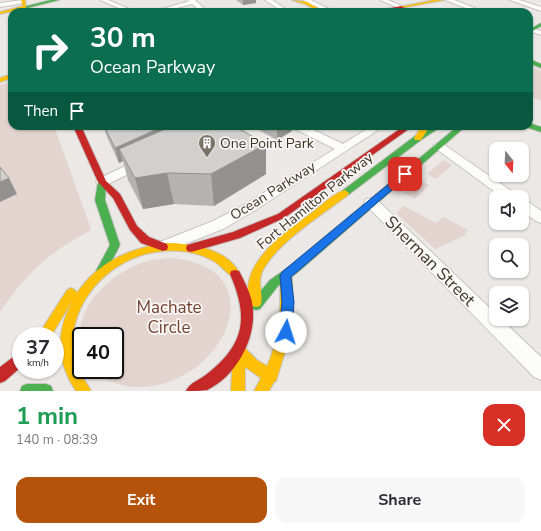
<!DOCTYPE html>
<meta charset="utf-8">
<style>
:root{--surface:#fff;--page:#f7f7f7;--text:#2b2b33;--muted:#7c7c81;--accent:#b45309}
body{margin:0;font-family:"Nunito Sans",sans-serif;background:var(--page);color:var(--text);height:100vh;display:flex;flex-direction:column;font-size:15px;white-space:nowrap}
*{box-sizing:border-box;margin:0}
p{font-size:13px;color:var(--muted)}
.icon{flex:none;width:22px;height:22px;fill:none;stroke:currentColor;stroke-width:2;stroke-linecap:round;stroke-linejoin:round}
.map{position:relative;height:391px;overflow:hidden}
.panel{display:flex;flex-direction:column;background:var(--surface);flex:1}
.panel>*{flex:none}
.top-card{position:absolute;left:8px;top:8px;width:525px;height:122px;border-radius:12px;box-shadow:0 1px 3px #0004;background:#0b6e4f;color:#fff;overflow:hidden}
.needle{width:26px;rotate:162deg}
.tools{position:absolute;left:489px;top:142px;display:grid;gap:8px}
.tools a{display:grid;place-items:center;width:40px;height:40px;border-radius:8px;background:var(--surface);box-shadow:0 1px 3px #0004;font-size:20px}
.speed{position:absolute;left:12px;top:327px;display:flex;gap:8px;font-size:20px;font-weight:700;text-align:center}
.speed>*{display:grid;place-content:center;width:52px;height:52px;border-radius:50%;background:var(--surface);box-shadow:0 1px 3px #0004;line-height:1}
.speed small{font-size:10px;font-weight:400}
.speed .limit{border:2px solid #111;border-radius:6px;background:#fff;color:#111}
.pin{position:absolute;display:grid;place-items:center;width:34px;height:34px;color:#fff;margin:-17px;border-radius:8px;box-shadow:0 2px 6px #0006}
.me{position:absolute;width:44px;margin:-22px;rotate:5deg;stroke-linejoin:round;filter:drop-shadow(0 0 3px #0008)}
.turn{display:flex;align-items:center;gap:14px;height:84px;padding:0 16px;font-size:18px}
.turn .icon{width:52px;height:52px;stroke-width:2.5}
.turn b{display:block;font-size:28px;line-height:34px}
.then{display:flex;align-items:center;height:38px;padding:0 16px;background:#0003;gap:8px;font-size:15px}
.round{display:grid;place-items:center;flex:none;width:42px;height:42px;border-radius:12px;background:var(--page)}
.summary{display:flex;align-items:center;justify-content:space-between;height:68px;padding:0 16px}
h1{font-size:24px;font-weight:700;line-height:30px;color:#1e9e55}
.primary-button{display:flex;gap:8px;margin-top:auto;padding:8px 16px}
.primary-button a{flex:1;height:46px;border-radius:12px;background:var(--accent);color:#fff;font-size:16px;font-weight:700;line-height:46px;text-align:center}
.primary-button a+a{background:var(--page);color:var(--text)}
.map>svg:first-child{display:block}
.green{fill:#e3d4d0}
.lines{fill:none;stroke-linecap:round;stroke-linejoin:round}
.street-casing{stroke:#c7c4c2;stroke-width:2}
.fast-casing{stroke:#c7c3c0;stroke-width:2}
.slow-casing{stroke:#c7c3c0;stroke-width:2}
.jam-casing{stroke:#c7c3c0;stroke-width:2}
.street{fill:#fcfcfb;fill-rule:evenodd}
.fast{fill:#4caf50;fill-rule:evenodd}
.slow{fill:#ffc107;fill-rule:evenodd}
.jam{fill:#c62828;fill-rule:evenodd}
.wall{fill:#b5b3b0}
.shaded-wall{fill:#939290}
.building{fill:#d2d0cd;stroke:#939290}
.route{fill:#1a73e8;stroke:#114b97}
.labels{text-anchor:middle;dominant-baseline:central;stroke-width:3.5;stroke-linejoin:round;paint-order:stroke}
.poi-label{font-size:14px;fill:#3e3424;stroke:#f9f7f5;text-anchor:start}
.street-label{font-size:14px;fill:#3e3424;stroke:#f9f7f5}
.near-street-label{font-size:17px;fill:#3e3424;stroke:#f9f7f5}
.near-park-label{font-size:17px;fill:#734330;stroke:#f9f7f5}
</style>
<div class="map">
<svg width="541" height="391" viewBox="0 0 541 391">
<rect width="100%" height="100%" fill="#ebe8e6"/>
<g class="green">
<path d="M529,66L541,71V101L529,96Z"/>
<path d="M12,81V126H54L91,229L90,231C52,249 23,277 0,312V85Z"/>
<path d="M444,160L452,165L436,179L427,174Z"/>
<path d="M419,179L429,185L415,199L404,193Z"/>
<path d="M404,206L436,223L443,217L468,230L464,236L435,249L396,213Z"/>
<path d="M173,258C280,269 221,391 135,387C119,386 105,381 94,370H115V336H81V345C73,307 112,272 145,262C154,259 163,258 173,258Z"/>
</g>
<g class="lines">
<defs>
<g id="street">
<path d="M23,0L26,2L25,3L0,7V3Z"/>
<path d="M100,0H108L136,12H128Z"/>
<path d="M188,0H195L208,12H201L192,4L162,12H152L189,1Z"/>
<path d="M265,0H272L290,12H283Z"/>
<path d="M303,0H311L335,12H327Z"/>
<path d="M380,0H388L404,7L399,8Z"/>
<path d="M445,0H454L485,12H476Z"/>
<path d="M510,0H519L541,7V11Z"/>
<path d="M529,27L541,31V35L529,31Z"/>
<path d="M292,126H305L343,144L372,126H384L254,211L223,229L170,250L165,252L160,250L158,246L160,242L213,221L244,205L335,149L293,128Z"/>
<path d="M439,143L443,144L516,194L518,197H502L435,148L433,146Z"/>
<path d="M140,159L144,160L146,163L144,166L106,185H98L96,182L98,179Z"/>
<path d="M371,198L376,199L496,314V319H501L541,357V380L534,377L366,205L364,202L366,199Z"/>
<path d="M522,200L527,201L541,211V223L536,221L522,211Z"/>
</g>
<g id="fast">
<path d="M51,0H59L27,8L29,12H25L23,7Z"/>
<path d="M541,23V26L529,33V30Z"/>
<path d="M529,59L541,64V68L529,63Z"/>
<path d="M529,123L541,127V132L526,127L529,126Z"/>
<path d="M433,126H442L421,140L348,195H342L341,193L342,191L415,136Z"/>
<path d="M458,126H466L298,272L278,286L260,309L256,310L252,309L250,305L252,301L270,280L290,266Z"/>
<path d="M102,179L106,182L105,200L120,245L105,274L101,275L97,274L96,271L110,245L95,200L98,182Z"/>
<path d="M27,384H46L51,386L53,391H20L22,386Z"/>
</g>
<g id="slow">
<path d="M21,0H25L26,8L0,14V12L23,6Z"/>
<path d="M292,0L307,2L325,12H320L305,4Z"/>
<path d="M435,0H444L401,8L399,7Z"/>
<path d="M12,74V78L0,82V78Z"/>
<path d="M422,126H430L421,140H415L414,138Z"/>
<path d="M345,190L349,193L348,195C322,215 279,241 263,270C256,283 265,296 260,306L256,307L252,306C233,266 288,230 314,211C323,204 334,193 345,190Z"/>
<path d="M169,243C194,244 228,249 240,274L239,277C231,280 223,267 215,262C197,251 177,249 156,252C105,259 60,312 76,365C78,374 87,382 91,391H76C55,360 56,330 74,298L51,336H38L40,332L67,290L71,288L75,290L77,293L75,296C96,262 131,247 169,243Z"/>
<path d="M286,272L290,273L292,276L293,307L290,336L276,381L274,382L269,391H254L261,378L245,367V391H231L233,351L234,347L239,345L244,347L257,360L267,366C280,338 281,307 280,276L282,273Z"/>
</g>
<g id="jam">
<path d="M401,6L414,12C409,12 406,10 401,9C394,7 379,12 371,12Z"/>
<path d="M73,126H81L106,181L120,194L137,226L149,237L167,244L168,247L167,250L163,251L141,243L130,230L113,198L98,182Z"/>
<path d="M404,126H413L284,218L240,238L191,252L187,251L186,248L187,245L233,232L278,214Z"/>
<path d="M235,270L239,271C245,283 253,297 253,311C255,341 235,377 207,390C202,391 192,391 186,391C190,382 200,380 207,374C245,344 249,318 230,274L231,271Z"/>
<path d="M21,353V367L5,381L0,383V367L16,355Z"/>
</g>
</defs>
<use href="#street" class="street-casing"/>
<use href="#fast" class="fast-casing"/>
<use href="#slow" class="slow-casing"/>
<use href="#jam" class="jam-casing"/>
<use href="#street" class="street"/>
<use href="#fast" class="fast"/>
<use href="#slow" class="slow"/>
<use href="#jam" class="jam"/>
</g>
<g class="wall">
<path d="M236,0H256V3L243,5Z"/>
<path d="M103,126H235L266,174L214,206L174,204L143,209L128,180L123,161L119,163L107,137Z"/>
<path d="M251,126H292V131L277,140Z"/>
</g>
<g class="shaded-wall">
<path d="M243,0H256V3L243,5Z"/>
<path d="M164,126H196L119,149L123,161L119,163L115,148Z"/>
<path d="M277,126H292V131L277,140Z"/>
<path d="M266,144V174L214,206L211,174Z"/>
<path d="M167,173L174,204L143,209L135,178Z"/>
<path d="M9,178L17,194L0,202V182Z"/>
</g>
<g class="building">
<path d="M104,126H164L115,148Z"/>
<path d="M172,126H234L266,144L211,174L167,173L135,178L119,149Z"/>
<path d="M0,167L9,178L0,182Z"/>
</g>
<path class="route" d="M405,172L408,173L409,174L408,176L291,277L294,302L292,332L290,336L286,338L281,336L279,332L282,302L280,276L282,272L402,173Z"/>
<defs>
<symbol id="building-pin" viewBox="-11 -11 22 30"><path d="M0 17L-7.5 6A9.5 9.5 0 1 1 7.5 6Z" fill="#7b7368" stroke="#f9f7f5"/><path d="M-4-6H4V6H1V3H-1V6H-4ZM-2.5-4.3h1.7v1.8h-1.7ZM.8-4.3h1.7v1.8H.8ZM-2.5-1h1.7V.8h-1.7ZM.8-1h1.7V.8H.8Z" fill="#fff"/></symbol>
</defs>
<g fill-rule="evenodd">
<use href="#building-pin" x="197" y="133" width="20" height="27"/>
</g>
<g class="labels">
<g class="poi-label">
<text x="220" y="143">One Point Park</text>
</g>
<g class="street-label">
<text transform="translate(273 191) rotate(-32)">Ocean Parkway</text>
<text transform="translate(315 201) rotate(-39)">Fort Hamilton Parkway</text>
</g>
<g class="near-street-label">
<text transform="translate(430 261) rotate(45)">Sherman Street</text>
</g>
<g class="near-park-label">
<text x="169" y="307">Machate<tspan x="169" dy="20">Circle</tspan></text>
</g>
</g>
</svg>
<div class="tools">
<a><svg class="needle" viewBox="-14 -14 28 28"><path d="M0-13l5 13h-10z" fill="#e53935"/><path d="M0 13l5-13h-10z" fill="#7c7c81"/></svg></a>
<a><svg class="icon" aria-label="sound" viewBox="0 0 24 24"><path d="M4 9h4l5-4v14l-5-4H4zM17 9q2 3 0 6"/></svg></a>
<a><svg class="icon" aria-label="search" viewBox="0 0 24 24"><circle cx="10" cy="10" r="6"/><path d="M15 15l6 6"/></svg></a>
<a><svg class="icon" aria-label="layers" viewBox="0 0 24 24"><path d="M12 4l9 5-9 5-9-5zM3 14l9 5 9-5"/></svg></a>
</div>
<div class="speed"><div>37<small>km/h</small></div><div class="limit">40</div></div>
<div class="pin" style="left:405px;top:174px;background:#d93025"><svg class="icon" aria-label="arrive" viewBox="0 0 24 24"><path d="M6 21V4h12l-3 4 3 4H6"/></svg></div>
<svg class="me" style="left:286px;top:332px" viewBox="-20 -20 40 40"><circle r="19" fill="#fff"/><path d="M0-13L10 11 0 6-10 11z" fill="#1a73e8"/></svg>
<div class="top-card">
<div class="turn"><svg class="icon" aria-label="right" viewBox="0 0 24 24"><path d="M7 20v-9h11M14 6l5 5-5 5"/></svg><div><b>30 m</b>Ocean Parkway</div></div>
<div class="then">Then<svg class="icon" aria-label="arrive" viewBox="0 0 24 24"><path d="M6 21V4h12l-3 4 3 4H6"/></svg></div>
</div>
</div>
<section class="panel">
<div class="summary"><div><h1>1 min</h1><p>140 m · 08:39</p></div><a class="round" style="background:#d93025;color:#fff"><svg class="icon" aria-label="close" viewBox="0 0 24 24"><path d="M6 6l12 12M18 6L6 18"/></svg></a></div>
<div class="primary-button"><a>Exit</a><a>Share</a></div>
</section>
